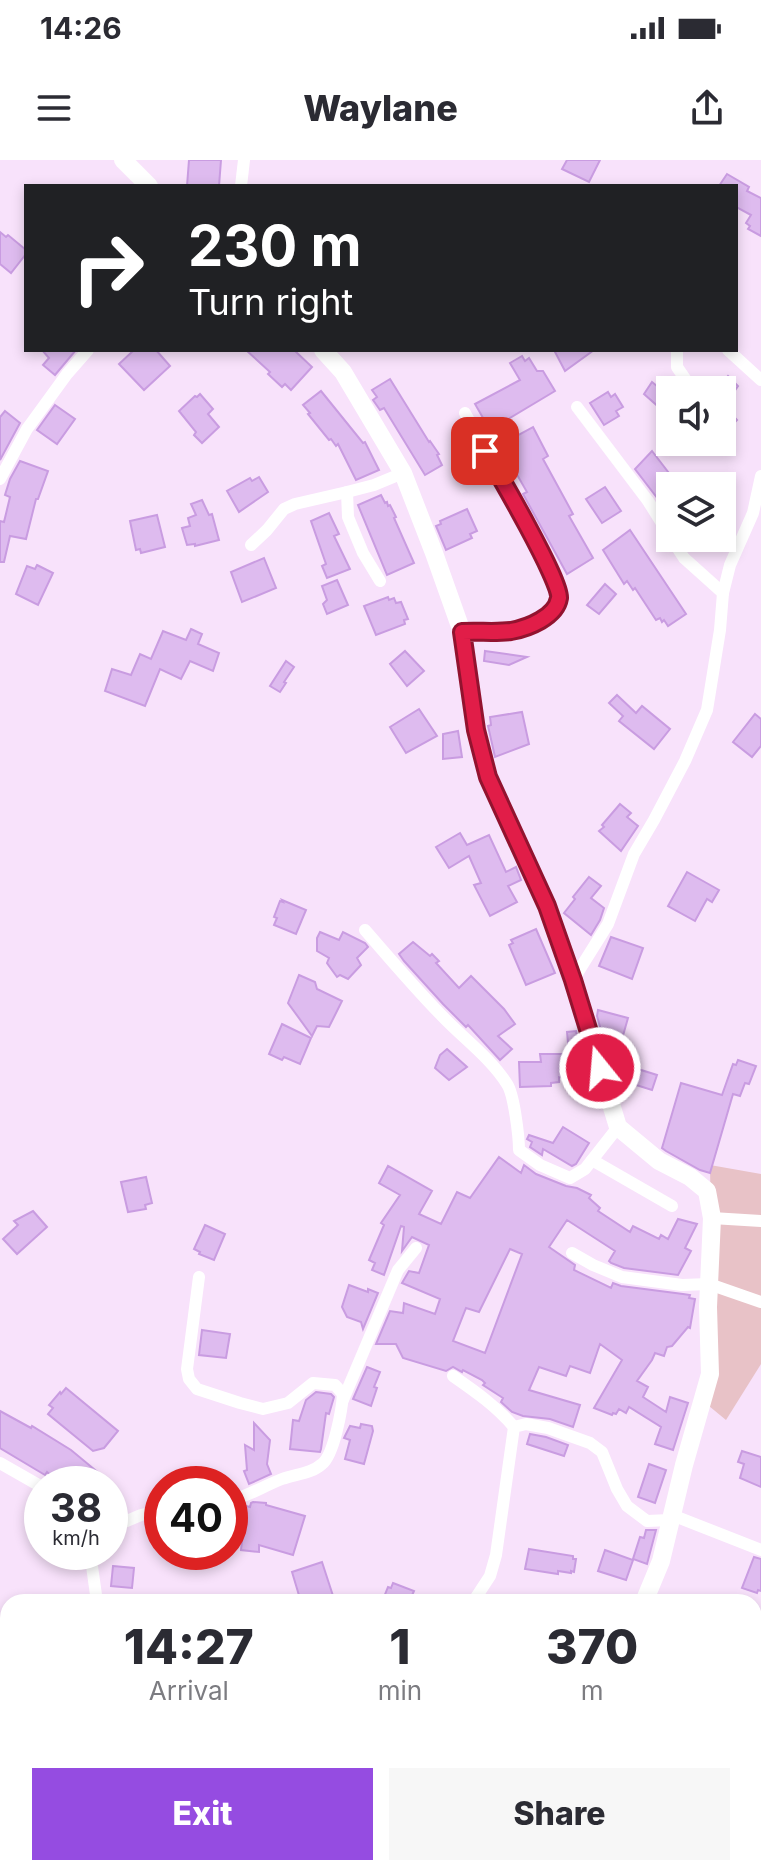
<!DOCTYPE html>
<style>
:root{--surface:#fff;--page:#f7f7f7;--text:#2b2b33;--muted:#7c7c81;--accent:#954ce1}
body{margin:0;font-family:Inter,sans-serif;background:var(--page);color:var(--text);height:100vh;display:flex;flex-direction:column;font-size:30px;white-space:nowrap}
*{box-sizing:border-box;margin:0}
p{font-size:26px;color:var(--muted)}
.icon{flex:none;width:44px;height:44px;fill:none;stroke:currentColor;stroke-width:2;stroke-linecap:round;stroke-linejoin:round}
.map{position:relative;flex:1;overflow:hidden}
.panel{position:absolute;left:0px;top:1434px;width:762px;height:282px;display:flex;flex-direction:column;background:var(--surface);border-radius:24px 24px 0 0;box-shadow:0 4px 12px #0003}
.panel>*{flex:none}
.hud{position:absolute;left:24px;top:24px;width:714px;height:168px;border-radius:0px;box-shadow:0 4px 12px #0003;background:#202124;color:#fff;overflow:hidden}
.tools{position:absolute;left:656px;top:216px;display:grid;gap:16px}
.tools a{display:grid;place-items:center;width:80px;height:80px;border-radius:0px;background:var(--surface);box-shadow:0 4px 12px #0003;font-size:40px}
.speed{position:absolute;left:24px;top:1306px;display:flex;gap:16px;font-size:40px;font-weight:700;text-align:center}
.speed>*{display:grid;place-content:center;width:104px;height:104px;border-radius:50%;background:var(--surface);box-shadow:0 4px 12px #0003;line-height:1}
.speed small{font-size:20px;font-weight:400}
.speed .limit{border:12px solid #d22;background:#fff;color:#111}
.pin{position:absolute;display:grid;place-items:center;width:68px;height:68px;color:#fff;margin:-34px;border-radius:16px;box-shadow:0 4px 12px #0006}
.me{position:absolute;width:88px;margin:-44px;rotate:343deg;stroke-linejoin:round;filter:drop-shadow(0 0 6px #0008)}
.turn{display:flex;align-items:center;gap:28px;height:168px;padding:0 32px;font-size:36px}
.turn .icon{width:104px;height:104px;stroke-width:2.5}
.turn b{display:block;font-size:56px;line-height:68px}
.eta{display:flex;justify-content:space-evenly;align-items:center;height:136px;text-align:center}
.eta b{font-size:48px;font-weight:800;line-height:56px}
.cta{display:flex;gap:16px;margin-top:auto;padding:16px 32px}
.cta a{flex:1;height:92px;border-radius:0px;background:var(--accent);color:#fff;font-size:32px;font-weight:800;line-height:92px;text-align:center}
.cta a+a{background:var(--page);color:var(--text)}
.status{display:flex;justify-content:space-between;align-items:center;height:56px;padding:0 40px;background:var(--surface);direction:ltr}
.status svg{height:22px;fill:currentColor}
header{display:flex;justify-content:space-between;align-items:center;height:104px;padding:0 32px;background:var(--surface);font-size:36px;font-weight:800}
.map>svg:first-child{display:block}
.green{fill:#e8c2c7}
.building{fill:#debbef;stroke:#c99ce1;stroke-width:2;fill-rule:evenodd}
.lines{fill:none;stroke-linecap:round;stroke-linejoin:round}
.street{stroke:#fff;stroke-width:12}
.secondary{stroke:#fff;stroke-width:18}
.route-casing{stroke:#92132f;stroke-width:20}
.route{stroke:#e11d48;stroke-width:14}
</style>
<div class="status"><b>14:26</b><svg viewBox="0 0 49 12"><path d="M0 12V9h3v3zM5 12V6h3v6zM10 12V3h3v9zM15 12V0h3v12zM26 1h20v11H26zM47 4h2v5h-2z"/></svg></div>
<header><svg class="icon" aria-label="menu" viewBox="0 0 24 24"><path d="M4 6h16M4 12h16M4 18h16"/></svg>Waylane<svg class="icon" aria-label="share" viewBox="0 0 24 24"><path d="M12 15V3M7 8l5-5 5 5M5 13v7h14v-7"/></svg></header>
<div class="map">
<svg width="761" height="1715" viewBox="0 0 761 1715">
<rect width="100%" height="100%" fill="#f8e2fb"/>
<path class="green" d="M710,1005L761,1014V1204L726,1260L709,1246L713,1196Z"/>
<g class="building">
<path d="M189,0H221L219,26H187Z"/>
<path d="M567,0H600L589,22L562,9Z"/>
<path d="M727,14L749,27L747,31L761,38V76L748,69L750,66L746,63L751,55L736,47V26H719Z"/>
<path d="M0,72L6,77L8,75L26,90V94L11,113L0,104Z"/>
<path d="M42,190H76L55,215L43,205L49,198Z"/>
<path d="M134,190H156L170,206L144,230L119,204Z"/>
<path d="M246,190H294L312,207L291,230L285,224L282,227L268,214L270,212Z"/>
<path d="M554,190H594L565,211Z"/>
<path d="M522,196L525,201L529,198L537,211H543L555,231L490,270L475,244L520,220L510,203Z"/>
<path d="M728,216L738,226L724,246L737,260L722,276V230H716Z"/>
<path d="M390,219L429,282L430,281L439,294L437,295L442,305L425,315L384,248L380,250L373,240L377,237L372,230Z"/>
<path d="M662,220L671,228L667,235L670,238V257L644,234L652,222L658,227Z"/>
<path d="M321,231L363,283L365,282L379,310L356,320L338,284L336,286L331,279L329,280L308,254L310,253L303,245Z"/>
<path d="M608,232L611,237L615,234L623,247L616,251L619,256L604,265L590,243Z"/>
<path d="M200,234L213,249L208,254L219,267L202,283L194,275L196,272L179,251L195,236L197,237Z"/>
<path d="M55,245L75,259L57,284L37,270Z"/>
<path d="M5,251L20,263L0,300V257Z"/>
<path d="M533,267L548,296L543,299L573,354L569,356L593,398L567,414L523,334L527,332L500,285Z"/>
<path d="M652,291L675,321L658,339L635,309Z"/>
<path d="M20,301L48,311L38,339H36L26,379L10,376L4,402H0V361L4,362L10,337L5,335L10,319Z"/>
<path d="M259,317L268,332L239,352L227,331L250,318L252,321Z"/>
<path d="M605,327L621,351L602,363L586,339Z"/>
<path d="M381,335L385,343L387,342L388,346L390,345L396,357L394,358L414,403L387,415L358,345Z"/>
<path d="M202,340L209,355L212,354L219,380L195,386V384L187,385L182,368L190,366L188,358L196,355L191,344Z"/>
<path d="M467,349L477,371L470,374L472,378L446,390L436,366L441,364L440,361Z"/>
<path d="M329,353L339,374L334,376L350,409L327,418L322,406L326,404L311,361Z"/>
<path d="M157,355L165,387L141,393L140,389L136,390L130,361Z"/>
<path d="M630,370L686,454L668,466L664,460L662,462L660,458L656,460L635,428L633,430L627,421L624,424L603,390Z"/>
<path d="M264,398L276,428L242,442L231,412Z"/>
<path d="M37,405L53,413L38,445L16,434L27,406L35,409Z"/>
<path d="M337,420L348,445L327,454L323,444L327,440L322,426Z"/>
<path d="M605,424L616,434L599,454L587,445Z"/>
<path d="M388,437L389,440L394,438L396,443L401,442L408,459L404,460L405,464L376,475L364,446Z"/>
<path d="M191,469L202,474L198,484L219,493L213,511L190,501L181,519L160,509L145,546L105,531L112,509L131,515L140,494L151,499L163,471L186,480Z"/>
<path d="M405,491L424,511L407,526L390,504Z"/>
<path d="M485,491L527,497L509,505L484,501Z"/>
<path d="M286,501L294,507L284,522L286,523L280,532L270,526Z"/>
<path d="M617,535L636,553L642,546L670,569L654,589L619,561L623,556L609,543Z"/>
<path d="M419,549L437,576L406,593L390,567Z"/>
<path d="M522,552L529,584L495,597L488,566L491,565L490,557Z"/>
<path d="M755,554L761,559V586L752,597L733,582Z"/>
<path d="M458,571L462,597L443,599V574Z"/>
<path d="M620,644L631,653L627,657L638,666L621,691L599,671L604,667L602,665Z"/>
<path d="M460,673L467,685L489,675L506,712L516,707L521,720L508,726L517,742L490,756L474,725L481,723L469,696L449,708L436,687Z"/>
<path d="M687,712L719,730L712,742L707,739L695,761L668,746Z"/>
<path d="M589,717L601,726L591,738L604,748L600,760L591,775L564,753L575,739L573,737Z"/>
<path d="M282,740L306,750L296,774L274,765L277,758L274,757L280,741L283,742Z"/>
<path d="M536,769L555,813L526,825L509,785L513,783L511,780Z"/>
<path d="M320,772L339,780L343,772L365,783L368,787L357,798L361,805L348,819L340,815L337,817L327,803L329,798L317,791V778Z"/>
<path d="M611,777L643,788L632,819L599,806Z"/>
<path d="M413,782L430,796L432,794L439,801L436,803L459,828L471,816L504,849L515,864L498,876L512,889L500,900L468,865L466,867L443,844L404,801L399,794Z"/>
<path d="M299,815L315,822L317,829L342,841L329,867L317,866L312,876L288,843Z"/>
<path d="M598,850L628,858L622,879L602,874L597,856Z"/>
<path d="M282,864L311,878L300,904L284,897L282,900L269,894Z"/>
<path d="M576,871L581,900H584V918L559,917V922L551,923V926L520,927L519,902H541L540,894H569L567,872Z"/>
<path d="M447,889L467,907L449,920L435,908L440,895Z"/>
<path d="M738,900L756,906L749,924L745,923L740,936L733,934L710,1013L700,1010L666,991L662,988L681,923L722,935L733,904L736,905Z"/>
<path d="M622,904L657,915L652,930L617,919Z"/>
<path d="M563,967L589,983L576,1004L572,1006L543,989L542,995L530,987L532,982L527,979L529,975L553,983Z"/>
<path d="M499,997L521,1013L524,1005L536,1014L566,1026L577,1028L591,1035L589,1038L600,1048L598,1051L630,1072L633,1066L659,1079L661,1075L668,1079L678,1059L697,1064L685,1088L691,1091L678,1115L624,1108L611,1103L609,1101L615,1091L567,1060L549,1087L575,1105L574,1110L611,1128L613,1123L621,1126L683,1134L690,1135L689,1138L695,1139L690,1168L688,1167L672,1186L667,1187L664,1196L655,1193L652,1200L637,1221L648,1227L643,1237L666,1252L670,1237L688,1243L673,1290L655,1284L661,1267L629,1247L626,1253L619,1249L616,1254L613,1253L612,1255L594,1248L622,1200L600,1184L590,1213L570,1206L566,1216L539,1207L529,1230L580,1245L573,1267L550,1259L523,1256L512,1252L501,1242L503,1238L483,1225L485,1223L482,1220L463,1210L462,1212L453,1207L446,1211L403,1198L396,1184H376L390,1151L403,1153L404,1143L435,1154L440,1139L402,1123L409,1111L419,1113L429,1085L412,1077L402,1091L404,1067L401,1066L384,1115L372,1110L375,1103L369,1100L384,1065L381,1063L400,1035L379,1023L388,1006L432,1031L419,1054L441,1064L457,1032L470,1038ZM510,1089L522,1094L485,1193L453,1181L466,1148L479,1152Z"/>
<path d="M146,1017L152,1043L145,1045L146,1049L128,1052L121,1022Z"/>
<path d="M33,1051L47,1067L17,1094L3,1079L18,1065L14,1061Z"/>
<path d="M205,1065L225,1074L214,1100L199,1094L200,1092L194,1089Z"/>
<path d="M349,1125L368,1132V1129L378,1133L363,1169L361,1162L347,1157L342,1147Z"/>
<path d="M202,1170L230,1174L226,1198L199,1195Z"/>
<path d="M367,1207L380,1212L374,1227L377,1228L371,1246L353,1239Z"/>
<path d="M66,1228L118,1271L104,1288L93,1291L48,1254L53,1248L49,1245L60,1232L61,1234Z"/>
<path d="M316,1232L331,1234L334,1237L329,1254L326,1253L321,1289L320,1292L290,1289L293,1260L299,1261L306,1240Z"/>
<path d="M0,1251L31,1268L32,1266L71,1290L112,1324H60L47,1312L45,1315L0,1288Z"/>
<path d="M254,1263L270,1280L267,1304L271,1314L249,1324L244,1311L247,1310L245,1285L254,1290Z"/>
<path d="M361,1264L372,1266L373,1271L364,1304L345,1299L350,1280L344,1278L350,1266L360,1268Z"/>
<path d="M530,1274L546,1277L568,1285L564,1296L527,1284Z"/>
<path d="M742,1291L761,1297V1327L740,1318L744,1304L738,1302Z"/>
<path d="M649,1304L666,1310L655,1343L638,1337Z"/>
<path d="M253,1342L266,1343V1345L305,1356L293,1395L259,1385V1392L241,1390L246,1346L250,1347L251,1343Z"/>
<path d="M646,1370H656L647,1404L633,1399L640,1377L644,1378Z"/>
<path d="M529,1389L573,1396V1399H576L574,1412L571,1411V1413L558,1411V1414L525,1409Z"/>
<path d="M605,1390L633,1400L626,1420L598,1411Z"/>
<path d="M754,1397L761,1399V1431L758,1430L757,1433L742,1428Z"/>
<path d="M322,1402L335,1442H301L292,1412Z"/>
<path d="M113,1406L134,1408L132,1428L111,1426Z"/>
<path d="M393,1423L414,1431L409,1442H382L388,1427L391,1428Z"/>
</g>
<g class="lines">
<g class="street">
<path d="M241,26L244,0"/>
<path d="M677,190V207L692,229"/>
<path d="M728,190L761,220"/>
<path d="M577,247L648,341L670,376"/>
<path d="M0,319L27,269L67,214L88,190"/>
<path d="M347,332L348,357L363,393L380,421"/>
<path d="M671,378L684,398L723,433"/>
<path d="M251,385L267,370L284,349L295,344L347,332L374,325L403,313"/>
<path d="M462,472C493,471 531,475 553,449C556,446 559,442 560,438C561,426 551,412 546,402L465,253"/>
<path d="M365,770C392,801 418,832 447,861C467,881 492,900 507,924C514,934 519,977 519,990L540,1005L570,1018L585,1009L618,967"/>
<path d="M573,820L608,764L634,694L654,660L685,601L707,550L720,470L723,433L730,405L753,353L761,316"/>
<path d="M592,1000L672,1046"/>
<path d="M712,1058L761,1061"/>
<path d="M572,1093L593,1105L622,1117L682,1125L709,1124L761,1142"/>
<path d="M199,1117L187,1209L189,1219L197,1229L240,1243L263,1249L288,1243L313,1223L335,1225L343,1234C342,1249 334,1295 322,1304C311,1314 295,1314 282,1319C264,1326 248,1336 230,1341"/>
<path d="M453,1216C476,1232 496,1246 514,1267"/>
<path d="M343,1240L398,1110L416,1088"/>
<path d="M0,1303L42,1327"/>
<path d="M672,1355L761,1390"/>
<path d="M110,1368L141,1355L162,1350"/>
<path d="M90,1392L97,1442"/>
<path d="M80,1442L96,1440"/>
<path d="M473,1442L490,1416L496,1395L514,1267L526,1264L548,1268L590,1283L602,1292L617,1329L627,1346L647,1361L670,1360"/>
<path d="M754,1545L761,1548"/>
<path d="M0,1616L8,1598"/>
<path d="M302,1708L313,1715"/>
<path d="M571,1708L575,1715"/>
<path d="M425,1715L428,1708"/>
</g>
<g class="secondary">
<path d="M123,0L149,26"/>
<path d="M323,190L343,212L403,313L434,393L462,472L476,570L488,617L547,746L573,820L618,967L659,1001L690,1017L707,1031L712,1058L708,1147L710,1214L684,1305L661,1401L644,1442"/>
<path d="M512,1715L516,1708"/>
</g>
</g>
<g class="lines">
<defs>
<path id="route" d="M485,291C497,311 562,423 559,438C556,457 528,468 511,471C496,473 478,471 462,472L476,570L488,617L547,746L573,820L600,908"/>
</defs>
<use href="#route" class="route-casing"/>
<use href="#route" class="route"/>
</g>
</svg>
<div class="tools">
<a><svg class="icon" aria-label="sound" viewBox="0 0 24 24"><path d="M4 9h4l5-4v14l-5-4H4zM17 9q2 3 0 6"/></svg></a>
<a><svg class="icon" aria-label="layers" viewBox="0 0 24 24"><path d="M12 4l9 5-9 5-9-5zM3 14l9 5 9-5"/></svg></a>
</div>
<div class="speed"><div>38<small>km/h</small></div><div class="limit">40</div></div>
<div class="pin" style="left:485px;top:291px;background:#d93025"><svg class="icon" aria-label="arrive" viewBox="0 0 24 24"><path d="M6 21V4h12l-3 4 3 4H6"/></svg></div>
<svg class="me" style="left:600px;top:908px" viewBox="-20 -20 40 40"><circle r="17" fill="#e11d48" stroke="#fff" stroke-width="3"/><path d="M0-11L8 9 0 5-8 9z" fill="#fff"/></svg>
<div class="hud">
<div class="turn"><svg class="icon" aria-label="right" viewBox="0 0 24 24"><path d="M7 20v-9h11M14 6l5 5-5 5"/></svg><div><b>230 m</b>Turn right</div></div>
</div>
<section class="panel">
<div class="eta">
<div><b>14:27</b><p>Arrival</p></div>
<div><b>1</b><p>min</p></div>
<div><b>370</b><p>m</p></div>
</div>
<div class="cta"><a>Exit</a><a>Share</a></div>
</section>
</div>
